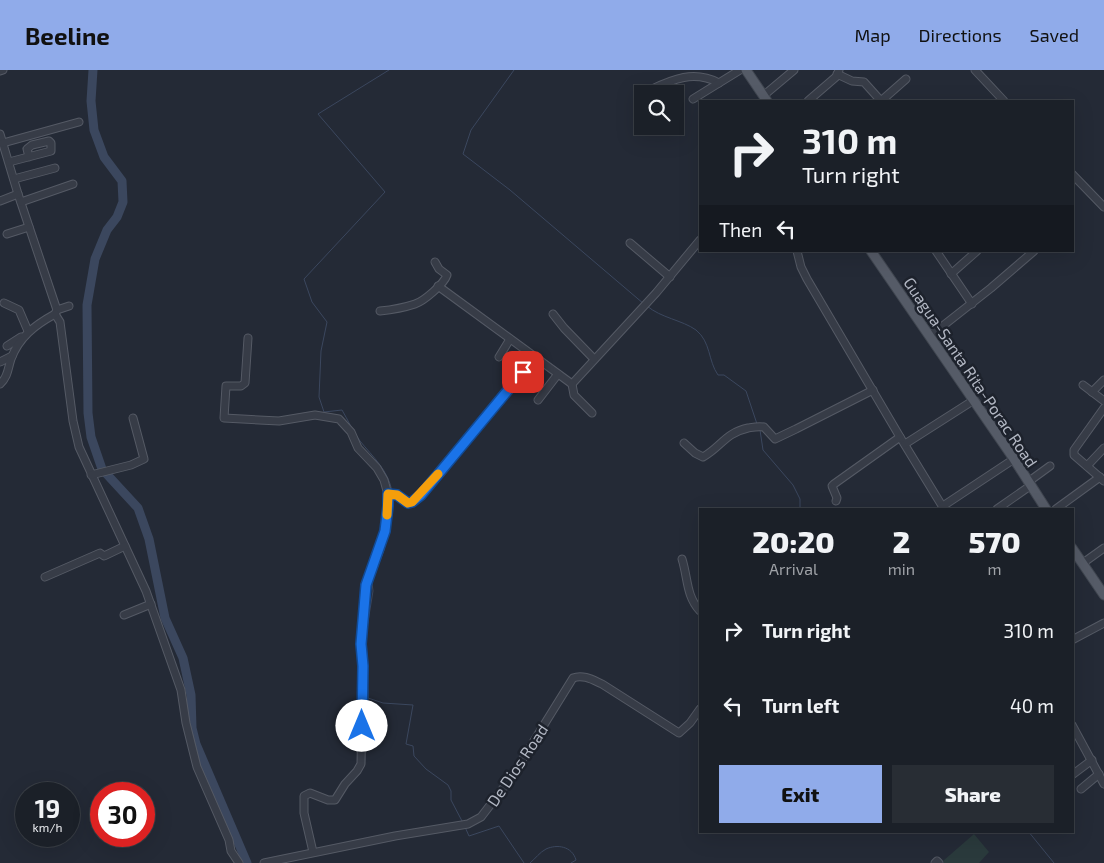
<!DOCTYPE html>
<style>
:root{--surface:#1b2028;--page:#282d34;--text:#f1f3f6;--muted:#a0a3a8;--line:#393e45;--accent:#90abea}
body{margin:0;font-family:"Exo 2",sans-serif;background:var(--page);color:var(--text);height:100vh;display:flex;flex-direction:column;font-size:19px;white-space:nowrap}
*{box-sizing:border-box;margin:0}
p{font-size:16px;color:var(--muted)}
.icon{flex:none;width:28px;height:28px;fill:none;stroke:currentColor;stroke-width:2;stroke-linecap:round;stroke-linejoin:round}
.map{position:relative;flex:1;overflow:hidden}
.details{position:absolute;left:699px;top:438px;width:375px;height:325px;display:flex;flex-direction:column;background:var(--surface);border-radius:0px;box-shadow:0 5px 20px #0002,0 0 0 1px var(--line)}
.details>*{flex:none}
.hud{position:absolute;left:699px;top:30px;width:375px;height:152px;border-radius:0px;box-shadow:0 5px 20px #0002,0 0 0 1px var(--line);background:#1b2028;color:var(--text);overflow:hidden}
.tools{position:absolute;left:634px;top:15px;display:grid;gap:10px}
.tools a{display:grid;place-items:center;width:50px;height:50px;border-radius:0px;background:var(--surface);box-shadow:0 5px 20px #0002,0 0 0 1px var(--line);font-size:25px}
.speed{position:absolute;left:15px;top:712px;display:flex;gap:10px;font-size:25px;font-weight:700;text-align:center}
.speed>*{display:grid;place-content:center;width:65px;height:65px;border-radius:50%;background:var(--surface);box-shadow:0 5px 20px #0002,0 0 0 1px var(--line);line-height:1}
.speed small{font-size:12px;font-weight:400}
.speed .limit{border:8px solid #d22;background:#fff;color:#111}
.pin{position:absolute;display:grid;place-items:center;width:42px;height:42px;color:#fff;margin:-21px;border-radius:10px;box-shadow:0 2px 8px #0006}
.me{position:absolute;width:55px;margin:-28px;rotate:0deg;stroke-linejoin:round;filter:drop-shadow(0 0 4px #0008)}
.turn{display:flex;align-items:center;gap:18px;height:105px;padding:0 20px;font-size:22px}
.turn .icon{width:65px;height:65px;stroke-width:2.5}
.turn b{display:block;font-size:35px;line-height:42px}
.then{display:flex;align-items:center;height:48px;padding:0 20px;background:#0003;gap:10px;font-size:19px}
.eta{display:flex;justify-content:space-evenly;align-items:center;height:85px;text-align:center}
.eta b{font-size:30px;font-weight:800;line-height:35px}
.cta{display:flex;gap:10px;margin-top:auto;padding:10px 20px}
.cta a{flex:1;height:58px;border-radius:0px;background:var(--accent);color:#111;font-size:20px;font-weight:800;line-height:58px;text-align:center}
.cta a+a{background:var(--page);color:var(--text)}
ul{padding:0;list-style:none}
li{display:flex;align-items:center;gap:15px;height:75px;padding:0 20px}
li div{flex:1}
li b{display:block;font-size:19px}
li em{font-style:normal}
header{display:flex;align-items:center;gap:30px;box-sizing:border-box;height:70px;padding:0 25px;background:var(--accent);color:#111}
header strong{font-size:24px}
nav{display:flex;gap:28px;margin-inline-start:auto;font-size:18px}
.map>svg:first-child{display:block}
.green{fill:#2a3a3c}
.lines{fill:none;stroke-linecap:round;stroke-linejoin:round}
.stream{stroke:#3b475e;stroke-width:1}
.river{stroke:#3b475e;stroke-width:9}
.minor-casing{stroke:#555a65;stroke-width:9}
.major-casing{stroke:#404650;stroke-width:11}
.minor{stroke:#373c47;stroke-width:7}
.major{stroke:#555b67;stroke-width:9}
.route-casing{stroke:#114b97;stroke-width:12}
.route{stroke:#1a73e8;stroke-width:9}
.slow{stroke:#f59e0b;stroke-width:9}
.labels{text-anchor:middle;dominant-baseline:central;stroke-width:5;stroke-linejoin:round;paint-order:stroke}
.street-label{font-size:16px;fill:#b2b7c3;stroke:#1d222c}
</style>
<header>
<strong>Beeline</strong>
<nav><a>Map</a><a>Directions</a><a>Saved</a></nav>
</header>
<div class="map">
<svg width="1104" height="793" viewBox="0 0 1104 793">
<rect width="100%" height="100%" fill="#242a36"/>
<path class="green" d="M974,764L989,782L979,793H944L943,791Z"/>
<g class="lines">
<g class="stream">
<path d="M389,0L318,44L385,122L304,209L312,232L327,252L321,281L319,327L324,342L342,340C348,350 353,362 360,371C373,387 388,400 392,421"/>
<path d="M514,0L471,60L463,84L510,120L644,234"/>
<path d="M647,236C661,248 682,250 696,260C711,272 708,291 718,305H724L746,321L757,354"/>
<path d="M760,360L763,380L793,415L800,429V439"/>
<path d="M391,443L394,427"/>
<path d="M384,479L372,513L373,521L366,564L368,628L383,633L413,635L406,674L413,676L414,686L426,699L448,715L451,721V730L462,751"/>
<path d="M465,757L469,766L499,756L524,793"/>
<path d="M1028,761L1054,793"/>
<path d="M530,793C535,789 540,782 546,779C557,774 572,776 576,790L571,793"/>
</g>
<path class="river" d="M93,0L91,31L94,60L104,87L122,111L123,132L117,147L107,160L95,189L87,235L88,343L91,367L102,399L138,438L149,469L165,548L183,588L191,625L192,658L196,674L247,793"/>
<defs>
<g id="minor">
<path d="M975,0L1004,31"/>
<path d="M0,1L3,0"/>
<path d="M837,4L852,11L864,12L881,31"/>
<path d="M650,20C673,9 694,0 719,13"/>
<path d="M763,26L794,0"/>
<path d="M693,29L740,0"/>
<path d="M808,31L837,6L839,0"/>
<path d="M881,31L906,9"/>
<path d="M0,64L18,124L57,240L55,244L60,252L73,351L79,377L146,521L181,620L186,653L197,697L229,770L231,781L239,793"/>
<path d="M3,73L79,52"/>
<path d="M9,92L51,81V73L49,71L32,75L27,79L29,87"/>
<path d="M1072,104L1104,137"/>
<path d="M14,109L55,98"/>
<path d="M0,131L18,124"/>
<path d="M21,132L73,114"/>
<path d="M7,164L29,157"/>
<path d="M630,173L670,207"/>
<path d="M797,181L801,197L807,209L900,367L944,439"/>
<path d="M936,181L972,234"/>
<path d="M951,204L977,181"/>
<path d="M438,216L572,314L656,223L700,170"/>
<path d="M4,233L19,240L28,261"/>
<path d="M57,240L69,236"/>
<path d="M380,241C390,240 406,237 415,234C424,231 444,214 447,205L439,199L435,192"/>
<path d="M553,244L564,258L594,289"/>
<path d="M930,266L991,218L1034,181"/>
<path d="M248,268L245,313L241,316H226L224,348L279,351L315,345L339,349L351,362L358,378L377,398L384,410L389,428L385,461L380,479L366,515L361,574L363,596L361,694L357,701L345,714L335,730H328L310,723L304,726V743L313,782"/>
<path d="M7,276L21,267"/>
<path d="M499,287L510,269"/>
<path d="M0,292L12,286"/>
<path d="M0,314C8,307 8,298 11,289C19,267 35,255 55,244"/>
<path d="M572,314L574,325L592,343"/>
<path d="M1083,315L1104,331"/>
<path d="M1092,322L1104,310"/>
<path d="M538,330L558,304"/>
<path d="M1104,338L1074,380V385L1104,411"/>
<path d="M684,373L695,383L703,387C721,377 725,363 748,358C754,357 758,356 764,357L775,369L796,359L873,320"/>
<path d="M905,374L974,330"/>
<path d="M1087,396L1104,378"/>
<path d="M91,405L131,395L144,389L133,348"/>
<path d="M1028,412L1050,396"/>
<path d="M388,424L397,425L410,433L421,425L536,287"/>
<path d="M836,431L837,428L832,416L834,414L900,367"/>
<path d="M943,436L1014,389"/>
<path d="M997,439L1030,416"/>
<path d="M1056,439L1100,407"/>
<path d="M682,489C688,508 686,526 700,541"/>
<path d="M1083,493L1104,478"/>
<path d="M45,507L100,483L104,486L125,476"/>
<path d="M124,545L151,534"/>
<path d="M1072,570L1104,553"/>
<path d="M1072,655L1104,714"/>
<path d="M1072,705L1092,690"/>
<path d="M1081,719L1099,704"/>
<path d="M264,793L395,766L468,754L481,747L511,708L573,608C583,604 593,610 602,614L679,663L690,653L700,639"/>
<path d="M935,793L937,791L939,793"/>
</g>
<g id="major">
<path d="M746,0L767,31"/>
<path d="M871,181L1014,389L1046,439"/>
<path d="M1072,478L1104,525"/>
</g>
</defs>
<use href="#minor" class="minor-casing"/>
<use href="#major" class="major-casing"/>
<use href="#minor" class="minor"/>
<use href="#major" class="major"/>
</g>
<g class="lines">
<defs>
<path id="route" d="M362,656L363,596L361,574L366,515L385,461L388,436V424L397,425L408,433L412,432L421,425L523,302"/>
</defs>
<use href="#route" class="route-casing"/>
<use href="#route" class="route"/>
<path class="slow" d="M387,445L388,424L397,425L408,433L412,432L438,404"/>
</g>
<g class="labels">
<g class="street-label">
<text transform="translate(971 302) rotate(56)">Guagua-Santa Rita-Porac Road</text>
<text transform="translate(517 695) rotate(-56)">De Dios Road</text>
</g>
</g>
</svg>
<div class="tools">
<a><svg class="icon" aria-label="search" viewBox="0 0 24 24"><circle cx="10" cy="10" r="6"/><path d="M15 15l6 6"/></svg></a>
</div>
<div class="speed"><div>19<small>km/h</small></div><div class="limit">30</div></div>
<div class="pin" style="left:523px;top:302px;background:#d93025"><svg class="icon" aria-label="arrive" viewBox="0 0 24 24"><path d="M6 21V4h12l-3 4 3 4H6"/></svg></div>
<svg class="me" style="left:362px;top:656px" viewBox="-20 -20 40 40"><circle r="19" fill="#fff"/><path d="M0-13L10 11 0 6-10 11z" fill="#1a73e8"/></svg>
<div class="hud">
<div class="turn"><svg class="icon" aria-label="right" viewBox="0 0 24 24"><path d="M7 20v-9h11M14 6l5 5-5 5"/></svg><div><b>310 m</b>Turn right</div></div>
<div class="then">Then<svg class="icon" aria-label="left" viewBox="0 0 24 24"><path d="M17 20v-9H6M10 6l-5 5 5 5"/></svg></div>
</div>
<section class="details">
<div class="eta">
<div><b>20:20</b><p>Arrival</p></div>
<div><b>2</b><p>min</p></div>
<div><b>570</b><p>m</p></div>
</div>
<ul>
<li><svg class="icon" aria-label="right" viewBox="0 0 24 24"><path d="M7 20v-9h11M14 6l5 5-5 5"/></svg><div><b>Turn right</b></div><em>310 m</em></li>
<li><svg class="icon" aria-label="left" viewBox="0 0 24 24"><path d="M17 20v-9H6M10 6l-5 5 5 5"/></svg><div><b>Turn left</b></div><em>40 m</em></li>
</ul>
<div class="cta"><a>Exit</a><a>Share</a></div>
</section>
</div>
